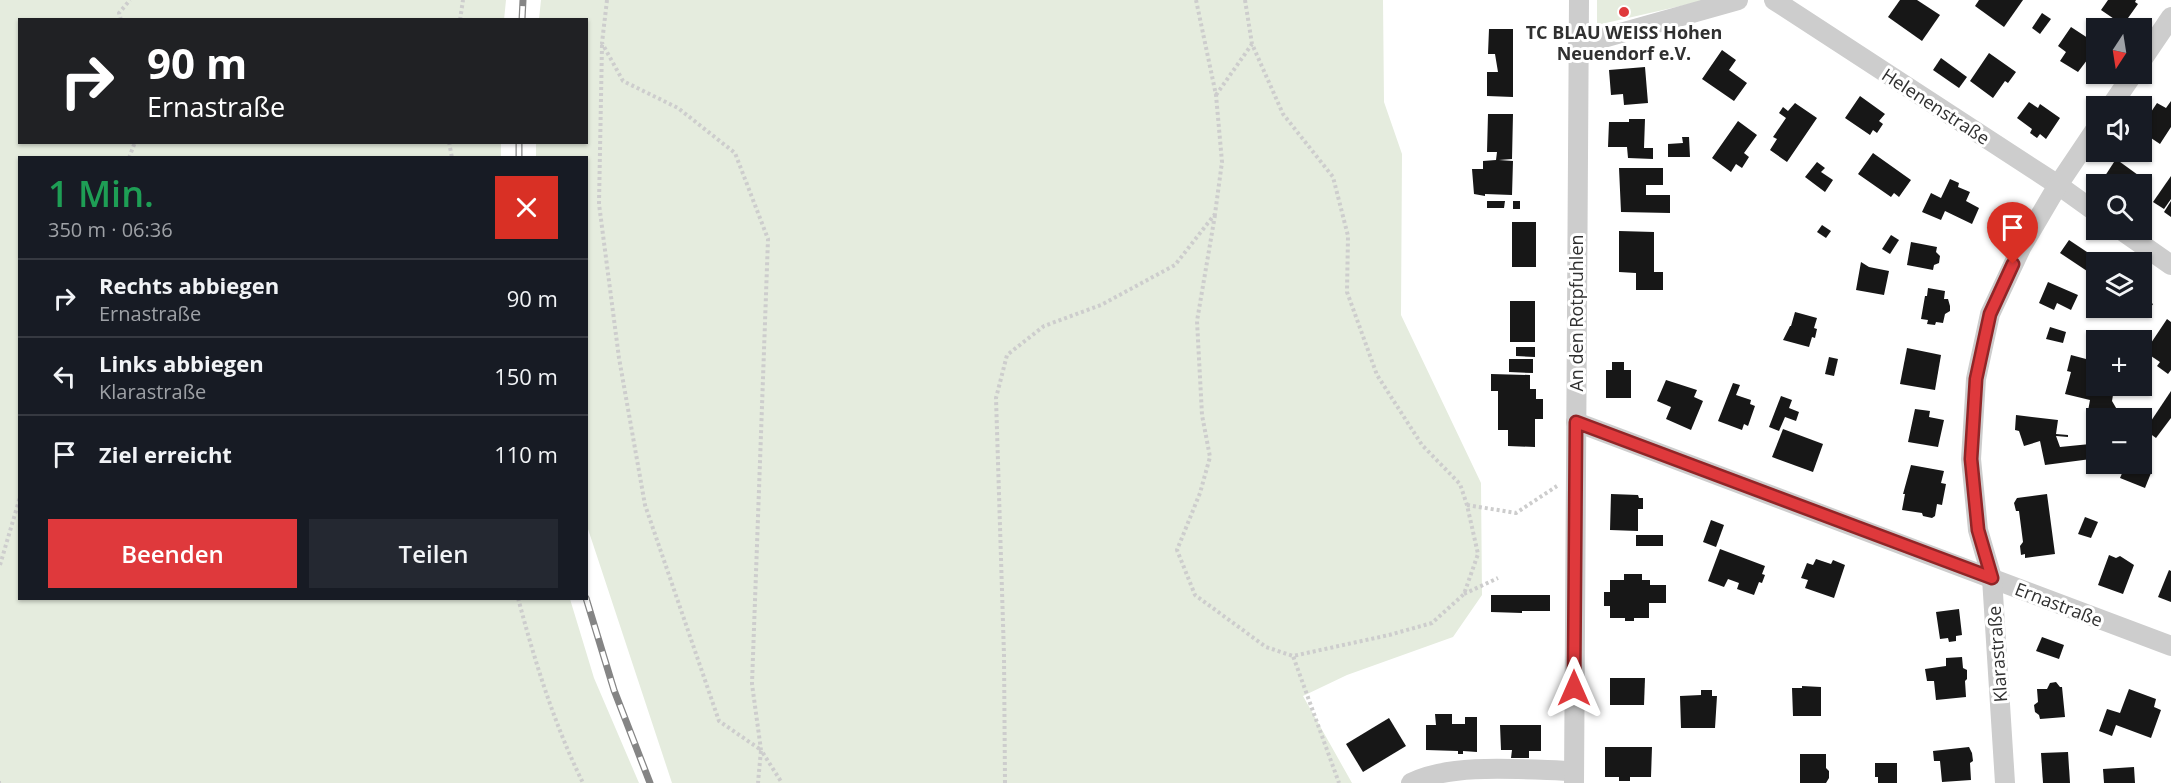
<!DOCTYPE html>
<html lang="de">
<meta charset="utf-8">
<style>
:root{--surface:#171b24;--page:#242831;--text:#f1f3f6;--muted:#9ea1a6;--line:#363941;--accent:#df393c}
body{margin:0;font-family:"Open Sans",sans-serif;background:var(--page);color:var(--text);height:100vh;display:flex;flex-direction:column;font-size:22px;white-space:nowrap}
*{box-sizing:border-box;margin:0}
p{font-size:20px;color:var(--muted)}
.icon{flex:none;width:33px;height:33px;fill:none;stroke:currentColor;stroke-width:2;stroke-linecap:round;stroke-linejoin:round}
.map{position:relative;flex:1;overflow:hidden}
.details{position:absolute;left:18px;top:156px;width:570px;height:444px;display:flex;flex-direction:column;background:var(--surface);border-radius:0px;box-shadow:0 2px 4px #0004}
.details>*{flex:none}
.guide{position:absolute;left:18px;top:18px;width:570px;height:126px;border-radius:0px;box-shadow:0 2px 4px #0004;background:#202124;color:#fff;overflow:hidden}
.needle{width:39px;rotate:192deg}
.controls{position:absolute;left:2086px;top:18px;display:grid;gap:12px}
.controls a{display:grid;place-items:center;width:66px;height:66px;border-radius:0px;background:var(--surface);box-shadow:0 2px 4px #0004;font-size:30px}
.pin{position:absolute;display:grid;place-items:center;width:51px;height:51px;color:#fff;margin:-62px -26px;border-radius:50% 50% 50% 0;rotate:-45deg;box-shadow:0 0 6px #0007}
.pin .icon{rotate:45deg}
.me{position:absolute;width:66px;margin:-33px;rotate:0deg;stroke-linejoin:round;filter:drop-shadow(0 0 4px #0008)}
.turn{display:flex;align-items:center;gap:21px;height:126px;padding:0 30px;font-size:27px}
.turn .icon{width:78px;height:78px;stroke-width:2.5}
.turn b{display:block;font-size:42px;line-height:51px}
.round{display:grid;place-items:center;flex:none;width:63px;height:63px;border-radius:0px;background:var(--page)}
.overview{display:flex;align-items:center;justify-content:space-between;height:102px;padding:0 30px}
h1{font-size:36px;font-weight:600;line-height:45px;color:#1e9e55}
.cta{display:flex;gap:12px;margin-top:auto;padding:12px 30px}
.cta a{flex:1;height:69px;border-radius:0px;background:var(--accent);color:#fff;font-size:24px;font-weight:600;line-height:69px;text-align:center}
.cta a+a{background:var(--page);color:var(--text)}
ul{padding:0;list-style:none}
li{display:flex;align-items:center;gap:18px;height:78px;padding:0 30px;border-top:2px solid var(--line)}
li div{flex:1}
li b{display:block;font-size:22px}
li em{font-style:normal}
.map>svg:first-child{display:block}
.green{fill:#e5ecde}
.building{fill:#171717}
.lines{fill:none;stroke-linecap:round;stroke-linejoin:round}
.path{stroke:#cdcdcd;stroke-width:4;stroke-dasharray:3 3;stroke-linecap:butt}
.street{stroke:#cdcdcd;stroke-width:20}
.rail-casing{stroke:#858585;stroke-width:7}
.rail{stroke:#fff;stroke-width:4.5;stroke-dasharray:14;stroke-linecap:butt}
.route-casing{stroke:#912527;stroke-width:15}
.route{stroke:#df393c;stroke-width:10}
.poi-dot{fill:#df393c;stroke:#fff;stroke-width:2}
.labels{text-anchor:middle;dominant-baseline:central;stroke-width:6;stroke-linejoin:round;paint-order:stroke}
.poi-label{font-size:18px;font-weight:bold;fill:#303030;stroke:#fff}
.street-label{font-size:18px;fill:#303030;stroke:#fff}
</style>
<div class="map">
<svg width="2171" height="783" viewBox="0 0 2171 783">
<rect width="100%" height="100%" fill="#fff"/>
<g class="green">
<path d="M0,0H506L504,20H20V142L501,143V158H20V598L570,599L594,678L639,783H0Z"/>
<path d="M541,0H1383L1384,102L1402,154L1401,315L1481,483L1482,595L1453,637L1347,675L1303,696L1352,783H672L587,526L586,158L536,157V143L586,142V20L539,19Z"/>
<path d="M1597,0H1707L1597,25Z"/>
</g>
<g class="building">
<path d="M1900,0H1917L1940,15L1922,41L1888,17Z"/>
<path d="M1979,0H2023L2004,27L1975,6Z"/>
<path d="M2108,0H2136L2135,2L2138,4L2123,25L2101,10Z"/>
<path d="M2042,13L2051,19L2040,34L2032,28Z"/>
<path d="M2071,27L2097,44V47L2078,72L2060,61L2066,52L2058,46Z"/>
<path d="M1489,29H1513V97L1487,96V72H1498L1495,54H1488Z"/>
<path d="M1722,50L1736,60L1729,70L1747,83L1734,101L1702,79Z"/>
<path d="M1989,53L2016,72L2008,83L2005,81L1993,98L1970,81Z"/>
<path d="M1941,58L1967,77L1959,88L1933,70Z"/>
<path d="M1645,67L1648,103L1624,105L1623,94L1611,95L1609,70Z"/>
<path d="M1860,96L1885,114L1879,121L1883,124L1877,133L1873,130L1870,135L1845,118Z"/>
<path d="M2171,101V127L2160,144L2142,132V125L2145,121L2142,117L2147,109L2151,112L2157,103L2166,108Z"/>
<path d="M2029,102L2038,108L2040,104L2060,118L2046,139L2040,134L2037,138L2030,133L2032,129L2017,118Z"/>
<path d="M1795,103L1817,118L1787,162L1770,150L1777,139L1773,137L1786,118L1779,113L1783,107L1788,111Z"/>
<path d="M1488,114H1513L1512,159L1499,160L1513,161L1512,195L1485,194V196L1474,194L1472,169H1483V161L1496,160L1497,152H1487Z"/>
<path d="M1629,119H1645L1644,148H1653V159L1628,158L1627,147H1608L1609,122H1629Z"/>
<path d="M1738,121L1757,135L1744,153L1749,157L1742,168L1736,164L1731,172L1712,158Z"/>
<path d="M1682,137H1689L1690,157H1668V144L1683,143Z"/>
<path d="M1873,153L1911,180L1899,197L1894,193L1891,197L1858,174Z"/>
<path d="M2116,159L2138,175L2131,184H2109L2103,179Z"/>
<path d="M1817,162L1825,168L1821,172L1833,180L1825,192L1805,177Z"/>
<path d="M1619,168H1663V185H1646V195H1670V213L1621,212Z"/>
<path d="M2171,176V199L2164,209L2153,202Z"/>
<path d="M1950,179L1959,183L1958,187L1970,192L1966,201L1979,208L1972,224L1945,211L1941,220L1922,212L1931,193L1941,198Z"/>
<path d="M1487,201H1505L1504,208H1487Z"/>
<rect x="1513" y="201" width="7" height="8"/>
<path d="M2171,201V217L2164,212Z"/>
<rect x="1512" y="222" width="24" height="45"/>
<path d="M1822,225L1831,231L1826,238L1817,232Z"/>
<path d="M1619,231L1654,232V272H1663V290H1636V273L1619,272Z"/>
<path d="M1891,235L1899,240L1890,254L1882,249Z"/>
<path d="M2069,240L2102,262H2097V270L2093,275L2060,253Z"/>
<path d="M1911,242L1937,247L1936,252L1940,256L1939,263L1934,265L1933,270L1907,265Z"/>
<path d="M1861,262L1869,267L1889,271L1884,295L1856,290Z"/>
<path d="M2048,282L2078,295L2071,310L2057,303L2054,310L2039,303Z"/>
<path d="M1928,288L1945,291L1944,299H1948L1950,306V311L1945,314L1943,323L1936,322L1935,325L1927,324L1928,320L1921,319L1925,296H1927Z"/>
<path d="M2142,290L2151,295L2147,300L2153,304L2147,313L2141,309L2135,318L2120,308H2142Z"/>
<rect x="1510" y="301" width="25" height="41"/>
<path d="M1795,312L1817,318L1814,328L1817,329L1815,338L1812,337L1809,347L1783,340L1790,326H1791Z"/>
<path d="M2167,319L2171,322V370L2168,374L2157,366L2160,362L2145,352Z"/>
<path d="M2050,327L2066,332L2063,343L2046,339Z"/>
<path d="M1516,347H1535V357L1516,356Z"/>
<path d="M1907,348L1941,355L1935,390L1900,384Z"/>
<path d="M2071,355L2086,359L2087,355L2091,356L2090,360L2096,361L2089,389L2113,395L2112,401L2122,418H2099L2095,412L2088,411L2090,400L2065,394L2071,372L2067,371Z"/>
<path d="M1829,357L1838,359L1834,376L1825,374Z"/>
<path d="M1509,359H1533V373L1509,372Z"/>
<path d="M1612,362H1624V370H1631V398H1606V370H1612Z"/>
<path d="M1491,374L1530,375V389H1536V399H1543V419H1535V447L1508,446V430H1498V391H1491Z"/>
<path d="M1666,380L1697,390L1694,397L1703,401L1691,430L1666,419L1671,407L1657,401Z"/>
<path d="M1733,383L1740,385L1736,395L1751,400L1750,404L1755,406L1748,426L1744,424L1742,430L1718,421Z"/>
<path d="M2171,391V418L2156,438L2145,430Z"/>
<path d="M1781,396L1792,400L1789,408L1799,412L1796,421L1785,417L1779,431L1769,427Z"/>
<path d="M1915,409L1930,411L1929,417L1944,420L1938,447L1908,442Z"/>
<path d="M2016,415L2058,420L2056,434L2068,435V437L2056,436L2060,447L2090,444L2091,459L2045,465L2040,441L2024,446L2019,431L2015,430Z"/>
<path d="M1783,429L1823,444L1813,472L1772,457Z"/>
<path d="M2126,464L2151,473L2145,488L2120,478Z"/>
<path d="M1911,465L1944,471L1941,483L1946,484L1942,505L1937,504L1935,516L1932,518L1923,516L1922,513L1902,510L1905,494H1903Z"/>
<path d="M1611,494L1638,495L1639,498H1643V509H1638V531L1610,530Z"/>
<path d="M2047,494L2055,554L2025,558V554L2021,555L2020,546L2023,542L2019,511H2016L2014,503L2017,498Z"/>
<path d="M2085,517L2098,522L2091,538L2078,534Z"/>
<path d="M1711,520L1724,525L1716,547L1703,542Z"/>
<rect x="1636" y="535" width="27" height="11"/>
<path d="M1720,549L1765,566L1762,574L1765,575L1762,583L1759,582L1754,595L1737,589L1739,583L1728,579L1724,587L1708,581Z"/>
<path d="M2109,555L2116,558L2120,556L2134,565L2123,594L2098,585Z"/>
<path d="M1816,559L1831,564L1833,560L1845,565L1834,598L1805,588L1808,580L1801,578L1807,563L1813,565Z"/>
<path d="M2169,570L2171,571V602L2158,597Z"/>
<path d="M1624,574H1642V580H1650V585H1666V603H1649V618H1634V621H1625V618H1610V606H1604V592H1610V580H1624Z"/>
<path d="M1491,595H1550V611H1522V613L1491,612Z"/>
<path d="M1959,609L1962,635L1956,636V641L1949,642L1948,638L1940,639L1936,612Z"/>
<path d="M2042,637L2064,645L2059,659L2036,651Z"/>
<path d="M1962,657L1963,668L1967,670V679L1965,681L1966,697L1936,700L1934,681H1927L1925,669L1946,666V658Z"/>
<path d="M1610,678H1645L1644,705H1610Z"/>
<path d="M2056,682L2060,687H2062L2065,717L2040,719L2039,715L2035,712L2034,705L2038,702L2037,689H2047L2050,683Z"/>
<path d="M1802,686L1821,687V716H1793L1792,688H1802Z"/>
<path d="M2129,689L2156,699L2154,707L2161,710L2151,738L2116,725L2112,736L2099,731L2107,709L2120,713Z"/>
<path d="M1701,690H1712V696H1717L1715,728H1681L1680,696L1701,695Z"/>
<path d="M1435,714H1452V724H1465V717H1477V752L1463,751V754H1458V751L1426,750V725H1436Z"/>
<path d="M1389,718L1406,746L1363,772L1346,744Z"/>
<path d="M1500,725H1541V751H1529V758H1511L1512,750H1501Z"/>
<path d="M1605,747H1652L1651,777H1630V781H1619V777H1605Z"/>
<path d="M1969,747L1972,753L1973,761L1970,763L1971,780L1942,782L1940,761H1934L1933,751Z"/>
<path d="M2068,752L2070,783H2043L2041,753Z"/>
<path d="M1800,754H1826V768L1829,771V778L1826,783H1800Z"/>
<path d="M1875,763H1897V783H1878V777H1875Z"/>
<path d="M2134,767L2135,783H2104L2103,769Z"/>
</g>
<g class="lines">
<g class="path">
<path d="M607,0L602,43L623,81L678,108L735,153L768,239L752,684L761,750L782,783"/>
<path d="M1245,0L1252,44L1283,114L1333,177L1348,236L1347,292L1377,375L1422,445L1460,484L1467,505L1478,554L1464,594L1432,623L1389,635L1293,656L1339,783"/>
<path d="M121,20L119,13L130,0"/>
<path d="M460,20L463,0"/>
<path d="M602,45L599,204L619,358L645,505L719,721L761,750L758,783"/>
<path d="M1216,95L1252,44"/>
<path d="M449,142L452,158"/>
<path d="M129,158L135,142"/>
<path d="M1215,215L1197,321L1202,415L1210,457L1200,493L1177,550L1195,595L1266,647L1293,656"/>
<path d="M1467,505L1516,513L1557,486"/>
<path d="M0,565L20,497"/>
<path d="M1464,594L1498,578"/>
<path d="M518,598C535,662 554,724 583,783"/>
<path d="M0,783H1"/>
<path d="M1005,783L1004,655L996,398L1007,355L1044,326L1101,305L1175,265L1215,214L1222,162L1216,95L1196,0"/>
</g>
<g class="street">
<path d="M1774,0L2058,185L2097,213"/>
<path d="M1578,45L1738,0"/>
<path d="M2142,60L2171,17"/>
<path d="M2111,106L2133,74"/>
<path d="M2121,230L2171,265"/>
<path d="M1576,422L2171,646"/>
<path d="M1411,783C1452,762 1527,770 1574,771"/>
<path d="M1574,783L1579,0"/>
<path d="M2005,783L1992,578L1978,530L1971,459L1976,379L1990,314L2021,248L2058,185L2097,127"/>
</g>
<defs>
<g id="rail">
<path d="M522,20L523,0"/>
<path d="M519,142V158"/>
<path d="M586,598L614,690L650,783"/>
</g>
</defs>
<use href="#rail" class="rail-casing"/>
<use href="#rail" class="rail"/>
</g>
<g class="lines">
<defs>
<path id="route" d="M1574,688L1576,422L1992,578L1978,530L1971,459L1976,379L1990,314L2013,264"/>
</defs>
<use href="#route" class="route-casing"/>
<use href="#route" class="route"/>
</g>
<circle class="poi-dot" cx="1624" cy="12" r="6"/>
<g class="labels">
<g class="poi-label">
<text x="1624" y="32">TC BLAU WEISS Hohen<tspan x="1624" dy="21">Neuendorf e.V.</tspan></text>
</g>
<g class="street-label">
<text transform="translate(1936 106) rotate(33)">Helenenstraße</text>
<text transform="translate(1576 313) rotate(-90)">An den Rotpfuhlen</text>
<text transform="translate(2059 604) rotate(21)">Ernastraße</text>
<text transform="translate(1997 654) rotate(-94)">Klarastraße</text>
</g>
</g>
</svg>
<div class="controls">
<a><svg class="needle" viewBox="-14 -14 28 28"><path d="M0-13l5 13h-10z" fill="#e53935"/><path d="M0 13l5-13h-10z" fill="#9ea1a6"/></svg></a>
<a><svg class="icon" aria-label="sound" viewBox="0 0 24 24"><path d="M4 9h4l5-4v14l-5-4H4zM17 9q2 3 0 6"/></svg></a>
<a><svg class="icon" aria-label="search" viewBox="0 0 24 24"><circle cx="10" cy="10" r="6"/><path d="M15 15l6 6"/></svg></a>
<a><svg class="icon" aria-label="layers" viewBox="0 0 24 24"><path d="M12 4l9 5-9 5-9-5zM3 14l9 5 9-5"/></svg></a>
<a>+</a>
<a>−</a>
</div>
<div class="pin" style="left:2013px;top:264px;background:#d93025"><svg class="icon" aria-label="arrive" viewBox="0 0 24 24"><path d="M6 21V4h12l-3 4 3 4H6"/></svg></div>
<svg class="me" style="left:1574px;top:688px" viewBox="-20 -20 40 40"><path d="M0-17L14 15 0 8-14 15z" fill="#df393c" stroke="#fff" stroke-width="4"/></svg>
<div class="guide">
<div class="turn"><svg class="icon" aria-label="right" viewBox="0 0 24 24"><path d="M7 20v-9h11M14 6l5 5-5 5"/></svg><div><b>90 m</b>Ernastraße</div></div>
</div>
<section class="details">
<div class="overview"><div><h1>1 Min.</h1><p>350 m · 06:36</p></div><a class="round" style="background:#d93025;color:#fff"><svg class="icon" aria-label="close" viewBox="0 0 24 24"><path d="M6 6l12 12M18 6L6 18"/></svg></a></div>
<ul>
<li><svg class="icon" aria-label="right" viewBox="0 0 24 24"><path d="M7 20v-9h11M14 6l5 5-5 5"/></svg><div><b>Rechts abbiegen</b><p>Ernastraße</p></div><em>90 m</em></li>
<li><svg class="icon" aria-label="left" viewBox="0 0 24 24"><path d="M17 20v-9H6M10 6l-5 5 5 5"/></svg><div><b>Links abbiegen</b><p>Klarastraße</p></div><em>150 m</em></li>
<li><svg class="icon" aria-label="arrive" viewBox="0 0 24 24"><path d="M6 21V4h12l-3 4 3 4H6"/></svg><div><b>Ziel erreicht</b></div><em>110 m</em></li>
</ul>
<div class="cta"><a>Beenden</a><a>Teilen</a></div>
</section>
</div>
